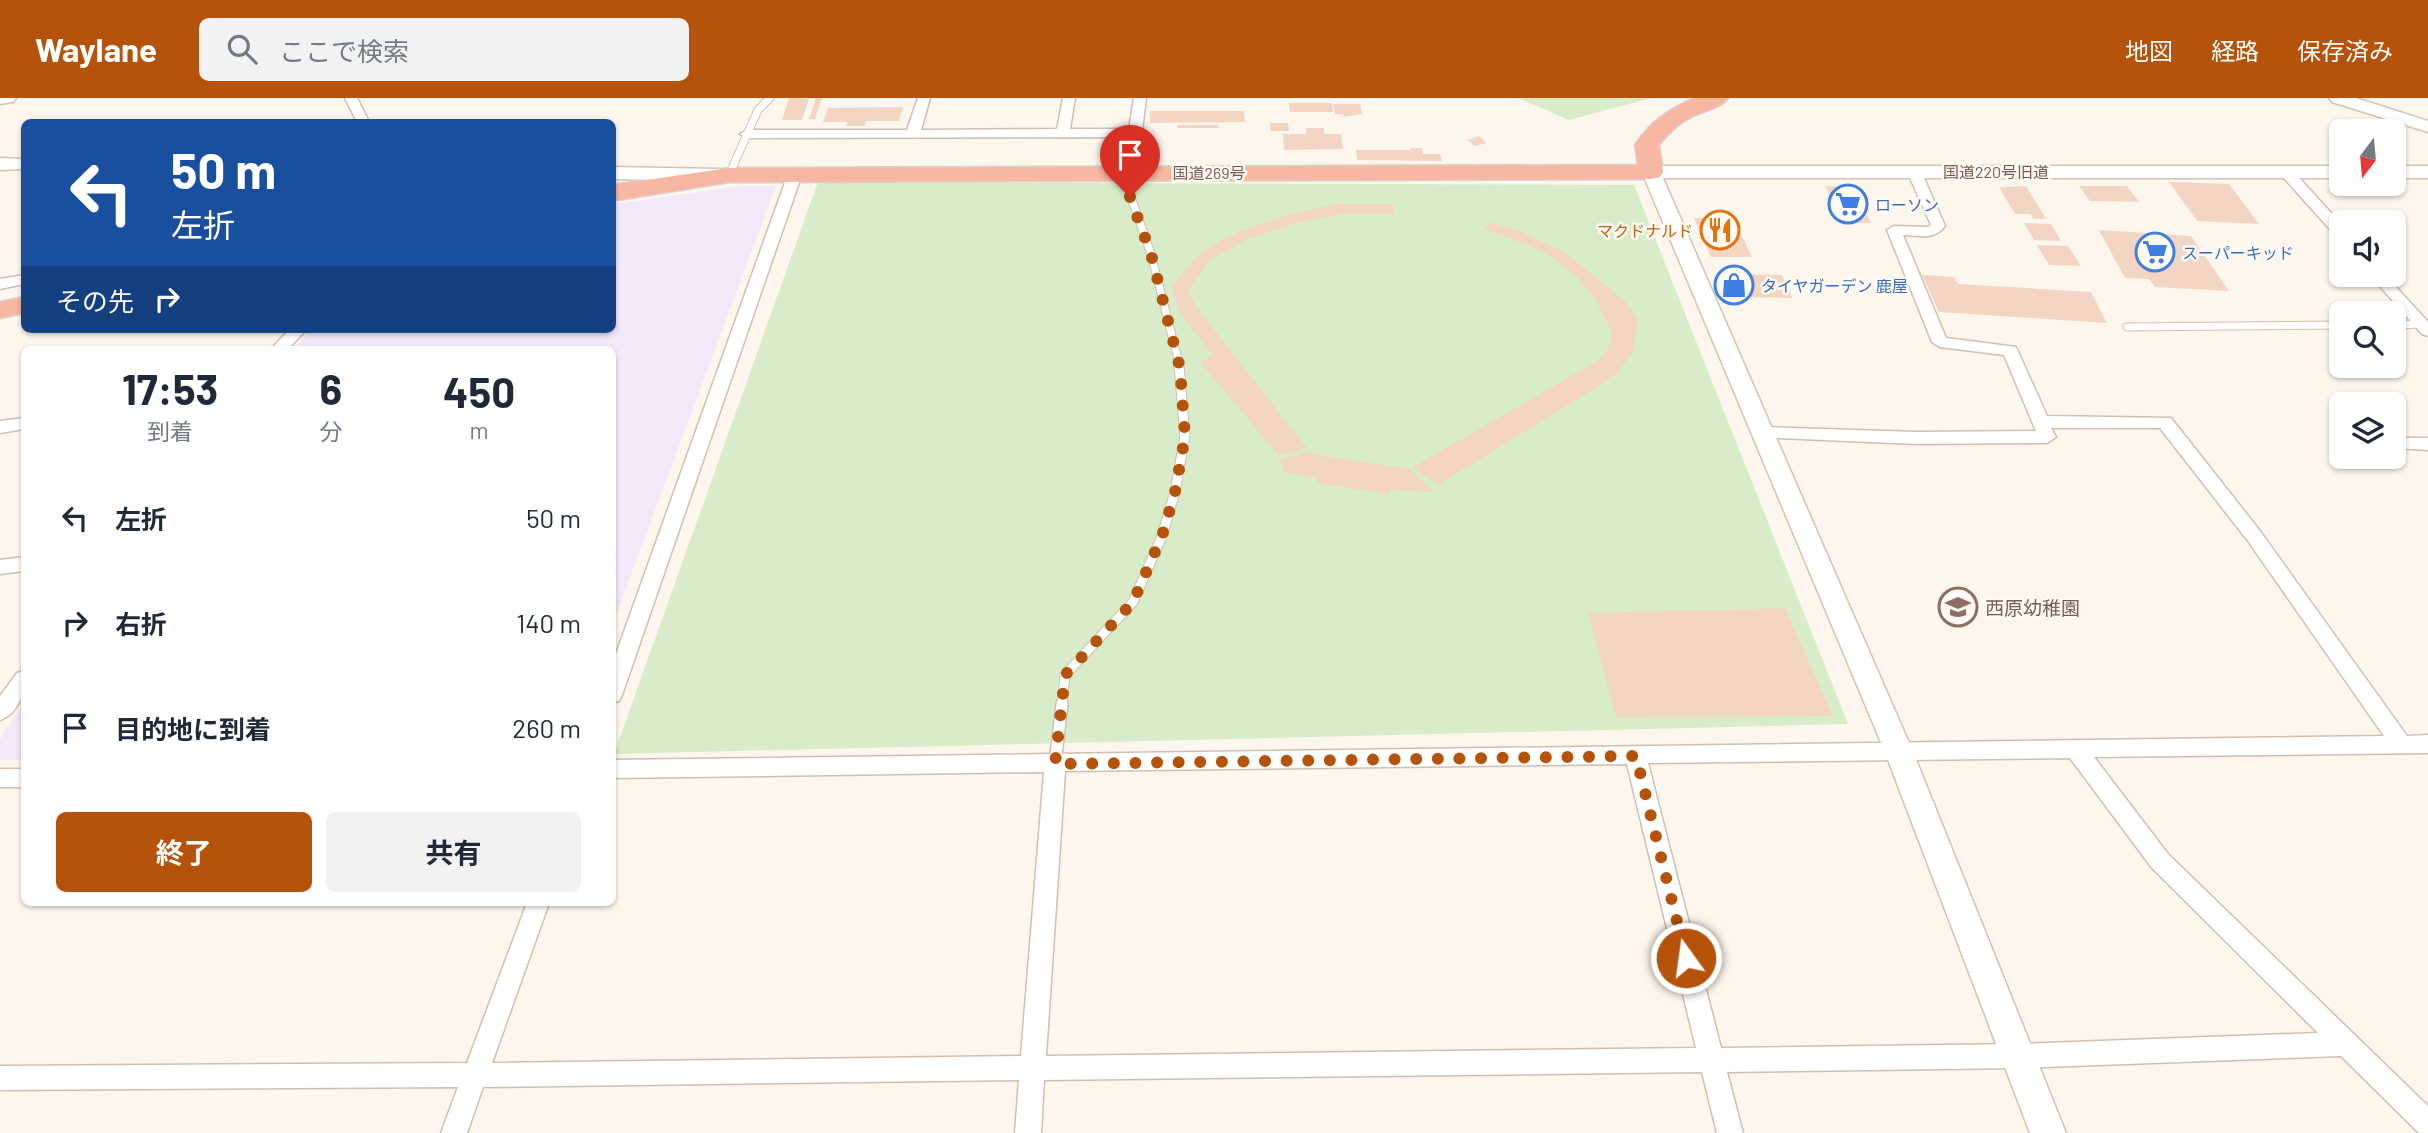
<!DOCTYPE html>
<html lang="ja">
<meta charset="utf-8">
<style>
:root{--surface:#fff;--page:#f2f2f3;--text:#1f2937;--muted:#747a83;--accent:#b45309}
body{margin:0;font-family:Barlow,"Noto Sans JP",sans-serif;background:var(--page);color:var(--text);height:100vh;display:flex;flex-direction:column;font-size:26px;white-space:nowrap}
*{box-sizing:border-box;margin:0}
p{font-size:23px;color:var(--muted)}
.icon{flex:none;width:38px;height:38px;fill:none;stroke:currentColor;stroke-width:2;stroke-linecap:round;stroke-linejoin:round}
.map{position:relative;flex:1;overflow:hidden}
.side{position:absolute;left:21px;top:248px;width:595px;height:560px;display:flex;flex-direction:column;background:var(--surface);border-radius:10px;box-shadow:0 2px 5px #0004}
.side>*{flex:none}
.top-card{position:absolute;left:21px;top:21px;width:595px;height:214px;border-radius:10px;box-shadow:0 2px 5px #0004;background:#1a4fa0;color:#fff;overflow:hidden}
.needle{width:46px;rotate:196deg}
.fabs{position:absolute;left:2329px;top:21px;display:grid;gap:14px}
.fabs a{display:grid;place-items:center;width:77px;height:77px;border-radius:10px;background:var(--surface);box-shadow:0 2px 5px #0004;font-size:35px}
.pin{position:absolute;display:grid;place-items:center;width:60px;height:60px;color:#fff;margin:-72px -30px;border-radius:50% 50% 50% 0;rotate:-45deg;box-shadow:0 0 7px #0007}
.pin .icon{rotate:45deg}
.me{position:absolute;width:77px;margin:-38px;rotate:346deg;stroke-linejoin:round;filter:drop-shadow(0 0 5px #0008)}
.turn{display:flex;align-items:center;gap:24px;height:147px;padding:0 35px;font-size:32px}
.turn .icon{width:91px;height:91px;stroke-width:2.5}
.turn b{display:block;font-size:49px;line-height:60px}
.then{display:flex;align-items:center;height:66px;padding:0 35px;background:#0003;gap:14px;font-size:26px}
.eta{display:flex;justify-content:space-evenly;align-items:center;height:119px;text-align:center}
.eta b{font-size:42px;font-weight:700;line-height:49px}
.cta{display:flex;gap:14px;margin-top:auto;padding:14px 35px}
.cta a{flex:1;height:80px;border-radius:10px;background:var(--accent);color:#fff;font-size:28px;font-weight:700;line-height:80px;text-align:center}
.cta a+a{background:var(--page);color:var(--text)}
ul{padding:0;list-style:none}
li{display:flex;align-items:center;gap:21px;height:105px;padding:0 35px}
li div{flex:1}
li b{display:block;font-size:26px}
li em{font-style:normal}
header{display:flex;align-items:center;gap:42px;box-sizing:border-box;height:98px;padding:0 35px;background:var(--accent);color:#fff}
header strong{font-size:33px}
nav{display:flex;gap:38px;margin-inline-start:auto;font-size:24px}
.search{width:490px;height:63px;background:var(--page);display:flex;align-items:center;gap:18px;box-sizing:border-box;padding:0 24px;border-radius:10px;color:var(--muted);font-size:26px}
.map>svg:first-child{display:block}
.education{fill:#f3e8fa}
.green{fill:#d8ecc9}
.building{fill:#f3d5c3}
.lines{fill:none;stroke-linecap:round;stroke-linejoin:round}
.lane-far2-casing{stroke:#d1beb0;stroke-width:9}
.lane-far1-casing{stroke:#d1beb0;stroke-width:11}
.lane-casing{stroke:#d1beb0;stroke-width:14}
.street-casing{stroke:#d1beb0;stroke-width:3}
.secondary-casing{stroke:#d6c0b0;stroke-width:3}
.highway-casing{stroke:#dad1cd;stroke-width:3}
.lane-far2{stroke:#fff;stroke-width:7}
.lane-far1{stroke:#fff;stroke-width:9}
.lane{stroke:#fff;stroke-width:11}
.street{fill:#fff;fill-rule:evenodd}
.secondary{fill:#fff;fill-rule:evenodd}
.highway{fill:#f7b7a3;fill-rule:evenodd}
.route{stroke:#b45309;stroke-width:12;stroke-dasharray:0 21.6}
.labels{text-anchor:middle;dominant-baseline:central;stroke-width:5;stroke-linejoin:round;paint-order:stroke}
.far-street-label{font-size:16px;fill:#7a5c4d;stroke:#fffaf3}
.far-shop-label{font-size:16px;fill:#366cbe;stroke:#fffaf3;text-anchor:start}
.far-food-label{font-size:16px;fill:#c56008;stroke:#fffaf3;text-anchor:end}
.education-label{font-size:19px;fill:#785e54;stroke:#fffaf3;text-anchor:start}
</style>
<header>
<strong>Waylane</strong>
<div class="search"><svg class="icon" aria-label="search" viewBox="0 0 24 24"><circle cx="10" cy="10" r="6"/><path d="M15 15l6 6"/></svg>ここで検索</div>
<nav><a>地図</a><a>経路</a><a>保存済み</a></nav>
</header>
<div class="map">
<svg width="2428" height="1035" viewBox="0 0 2428 1035">
<rect width="100%" height="100%" fill="#fdf6ec"/>
<g class="education">
<path d="M741,88H776L613,525L612,252H293L313,231H612L613,106Z"/>
<path d="M24,605V662H0V641Z"/>
</g>
<g class="green">
<path d="M1518,0H1651L1569,22Z"/>
<path d="M818,84L1634,87L1848,626L614,656Z"/>
</g>
<g class="building">
<path d="M789,0L809,1L802,22H782Z"/>
<path d="M816,0H822L815,21H809Z"/>
<path d="M1289,5H1332L1333,14H1290Z"/>
<path d="M1333,6H1360L1362,16L1343,19V16H1335Z"/>
<path d="M903,9L899,23H866L865,28H846L848,24H823L828,10Z"/>
<path d="M1150,13H1244L1245,24L1150,25Z"/>
<path d="M1270,25H1288L1289,33H1270Z"/>
<path d="M1178,27H1218L1219,30H1178Z"/>
<path d="M1306,30H1324V36H1341L1343,51L1284,52L1283,36H1306Z"/>
<path d="M1479,38L1487,45L1475,48L1467,42Z"/>
<path d="M1410,50H1422L1423,56H1440L1442,63L1357,62L1356,52H1411Z"/>
<path d="M2169,84L2229,86L2259,126L2197,123Z"/>
<path d="M1825,88L1851,89L1871,125H1845Z"/>
<path d="M2026,88L2046,121H2033L2031,116H2015L1999,89Z"/>
<path d="M2079,88H2127L2139,104L2090,103Z"/>
<path d="M1335,106H1393V116H1345L1297,125L1248,141L1210,162L1188,193L1197,210L1307,350L1279,358L1200,264L1213,258L1178,212L1172,188L1198,157L1220,143L1243,132L1282,119Z"/>
<path d="M1694,120L1734,121L1752,159H1711Z"/>
<path d="M1491,124L1522,134L1564,154L1625,203L1638,222L1634,252L1619,273L1597,289L1438,387L1413,369L1594,265L1608,251L1612,240L1611,232L1595,201L1578,180L1553,160L1533,149L1485,131Z"/>
<path d="M2024,125L2051,126L2061,143L2034,142Z"/>
<path d="M2099,132L2191,138L2229,193L2155,189L2149,181L2125,180Z"/>
<path d="M2037,147L2068,148L2081,168L2049,167Z"/>
<path d="M1718,176L1782,177L1792,200L1727,199Z"/>
<path d="M1922,177L1954,179L1958,186L2091,194L2107,225L1939,214Z"/>
<path d="M1310,353L1312,356L1410,371L1433,394L1391,392L1389,396L1317,385L1318,380L1285,375L1280,362Z"/>
<path d="M1785,510L1833,618L1616,619L1588,515Z"/>
</g>
<g class="lines">
<defs>
<g id="lane-far2">
<path d="M1130,74L1131,99L1151,156L1180,269"/>
<path d="M729,77L758,12L770,0"/>
<path d="M2394,227L2421,226"/>
<path d="M2127,229L2342,227"/>
</g>
<path id="lane-far1" d="M1062,607L1065,577L1133,504L1162,438L1175,394L1185,338L1179,267"/>
<path id="lane" d="M1055,666L1062,606"/>
<g id="street">
<path d="M345,0H357L369,24H357Z"/>
<path d="M918,0H930L921,32L1057,31L1063,0H1075L1070,31H1129L1134,0H1146L1137,74L1130,78L1123,74L1128,39L747,40L740,36L747,32H907Z"/>
<path d="M1914,69L1921,73L1945,128C1934,142 1920,138 1903,137L1946,240L2016,249L2047,318L2171,320L2260,433L2407,638L2428,637V655L2094,659L2168,756L2428,1008V1035H2419L2341,958L2018,970L1727,974L1743,1035H1717L1702,974L1044,982L1041,1035H1015L1019,982L483,989L467,1035H441L458,989L0,992V968L467,965L527,805H549L492,965L1021,958L1044,674L612,680V662L2384,638L2248,443L2160,330H2051L2056,339L2047,345L1916,346L1755,339L1753,335L1755,331L1761,329L1916,334L2036,333L2004,257L1940,249L1932,244L1887,132L1894,128L1928,129L1931,127L1907,73ZM2070,660L2152,770L2318,935L2018,946L1721,950L1648,665ZM1627,666L1696,950L1046,958L1065,673Z"/>
<path d="M2287,71L2292,72L2342,127V140L2337,139L2282,78V72Z"/>
<path d="M795,72L802,76L622,597L619,603L612,605V567L788,76Z"/>
<path d="M24,177V186L0,191V181Z"/>
<path d="M2370,177H2385L2428,224V238L2422,236Z"/>
<path d="M290,231H307L287,252H270Z"/>
<path d="M24,320V331L0,335V323Z"/>
<path d="M2401,340H2428V352L2395,350L2394,343Z"/>
<path d="M24,459V473L0,476V462Z"/>
<path d="M24,573C26,591 20,615 0,622V598L17,575Z"/>
<rect x="0" y="671" width="24" height="18"/>
</g>
<g id="secondary">
<path d="M0,0H16L13,4L0,6Z"/>
<path d="M2329,0H2356L2428,23V34L2332,4Z"/>
<path d="M0,60L24,61V71L0,72Z"/>
<path d="M1651,68H2342V80H1663L1913,654L2066,1035H2030L1885,654L1642,74Z"/>
<rect x="2394" y="68" width="34" height="12"/>
<path d="M612,69L719,71L728,77L719,83L612,81Z"/>
</g>
<g id="highway">
<path d="M1695,0H1728C1721,10 1704,13 1693,18C1679,25 1668,35 1659,47L1663,74L1660,79L1651,81L729,84L612,103V87L729,70L1638,67L1635,47C1651,23 1669,11 1695,0Z"/>
<path d="M24,199V215L0,220V204Z"/>
</g>
</defs>
<use href="#lane-far2" class="lane-far2-casing"/>
<use href="#lane-far1" class="lane-far1-casing"/>
<use href="#lane" class="lane-casing"/>
<use href="#street" class="street-casing"/>
<use href="#secondary" class="secondary-casing"/>
<use href="#highway" class="highway-casing"/>
<use href="#lane-far2" class="lane-far2"/>
<use href="#lane-far1" class="lane-far1"/>
<use href="#lane" class="lane"/>
<use href="#street" class="street"/>
<use href="#secondary" class="secondary"/>
<use href="#highway" class="highway"/>
</g>
<g class="lines">
<path class="route" d="M1130,99L1151,156L1180,270L1185,338L1175,394L1162,438L1133,504L1065,577L1055,666L1636,658L1686,860"/>
</g>
<defs>
<symbol id="supermarket-ring" viewBox="-11 -11 22 22"><circle r="9.5" fill="#fffaf3" stroke="#3f7fe0" stroke-width="1.5"/><path d="M-6-5.5h2.5l.6 2H6L4.5 2H-2.5L-4.4-4H-6ZM-1.5 3.2a1.3 1.3 0 1 0 .1 0ZM3 3.2a1.3 1.3 0 1 0 .1 0Z" fill="#3f7fe0"/></symbol>
<symbol id="restaurant-ring" viewBox="-11 -11 22 22"><circle r="9.5" fill="#fffaf3" stroke="#e8710a" stroke-width="1.5"/><path d="M-5-6h1v4h1v-4h1v4h1v-4h1v5L-1.5 .5V6h-2V.5L-5-1ZM5-6V6H3V1.5H1.5Q1.5-4 5-6Z" fill="#e8710a"/></symbol>
<symbol id="shop-ring" viewBox="-11 -11 22 22"><circle r="9.5" fill="#fffaf3" stroke="#3f7fe0" stroke-width="1.5"/><path d="M-5-2.5h2.3a2.7 3.5 0 0 1 5.4 0H5L5.5 6h-11ZM-1.5-2.5h3a1.5 2.3 0 0 0-3 0Z" fill="#3f7fe0"/></symbol>
<symbol id="school-ring" viewBox="-11 -11 22 22"><circle r="9.5" fill="#fffaf3" stroke="#8d6e63" stroke-width="1.5"/><path d="M0-5L7-2L0 1L-7-2ZM-4 1L0 2.5L4 1V4Q0 6-4 4Z" fill="#8d6e63"/></symbol>
</defs>
<g fill-rule="evenodd">
<use href="#supermarket-ring" x="1826" y="84" width="44" height="44"/>
<use href="#restaurant-ring" x="1698" y="110" width="44" height="44"/>
<use href="#supermarket-ring" x="2133" y="132" width="44" height="44"/>
<use href="#shop-ring" x="1712" y="165" width="44" height="44"/>
<use href="#school-ring" x="1936" y="487" width="44" height="44"/>
</g>
<g class="labels">
<g class="far-street-label">
<text x="1996" y="73">国道220号旧道</text>
<text x="1209" y="74">国道269号</text>
</g>
<g class="far-shop-label">
<text x="1875" y="106">ローソン</text>
<text x="2182" y="154">スーパーキッド</text>
<text x="1761" y="187">タイヤガーデン 鹿屋</text>
</g>
<g class="far-food-label">
<text x="1693" y="132">マクドナルド</text>
</g>
<g class="education-label">
<text x="1985" y="509">西原幼稚園</text>
</g>
</g>
</svg>
<div class="fabs">
<a><svg class="needle" viewBox="-14 -14 28 28"><path d="M0-13l5 13h-10z" fill="#e53935"/><path d="M0 13l5-13h-10z" fill="#747a83"/></svg></a>
<a><svg class="icon" aria-label="sound" viewBox="0 0 24 24"><path d="M4 9h4l5-4v14l-5-4H4zM17 9q2 3 0 6"/></svg></a>
<a><svg class="icon" aria-label="search" viewBox="0 0 24 24"><circle cx="10" cy="10" r="6"/><path d="M15 15l6 6"/></svg></a>
<a><svg class="icon" aria-label="layers" viewBox="0 0 24 24"><path d="M12 4l9 5-9 5-9-5zM3 14l9 5 9-5"/></svg></a>
</div>
<div class="pin" style="left:1130px;top:99px;background:#d93025"><svg class="icon" aria-label="arrive" viewBox="0 0 24 24"><path d="M6 21V4h12l-3 4 3 4H6"/></svg></div>
<svg class="me" style="left:1686px;top:860px" viewBox="-20 -20 40 40"><circle r="17" fill="#b45309" stroke="#fff" stroke-width="3"/><path d="M0-11L8 9 0 5-8 9z" fill="#fff"/></svg>
<div class="top-card">
<div class="turn"><svg class="icon" aria-label="left" viewBox="0 0 24 24"><path d="M17 20v-9H6M10 6l-5 5 5 5"/></svg><div><b>50 m</b>左折</div></div>
<div class="then">その先<svg class="icon" aria-label="right" viewBox="0 0 24 24"><path d="M7 20v-9h11M14 6l5 5-5 5"/></svg></div>
</div>
<section class="side">
<div class="eta">
<div><b>17:53</b><p>到着</p></div>
<div><b>6</b><p>分</p></div>
<div><b>450</b><p>m</p></div>
</div>
<ul>
<li><svg class="icon" aria-label="left" viewBox="0 0 24 24"><path d="M17 20v-9H6M10 6l-5 5 5 5"/></svg><div><b>左折</b></div><em>50 m</em></li>
<li><svg class="icon" aria-label="right" viewBox="0 0 24 24"><path d="M7 20v-9h11M14 6l5 5-5 5"/></svg><div><b>右折</b></div><em>140 m</em></li>
<li><svg class="icon" aria-label="arrive" viewBox="0 0 24 24"><path d="M6 21V4h12l-3 4 3 4H6"/></svg><div><b>目的地に到着</b></div><em>260 m</em></li>
</ul>
<div class="cta"><a>終了</a><a>共有</a></div>
</section>
</div>
